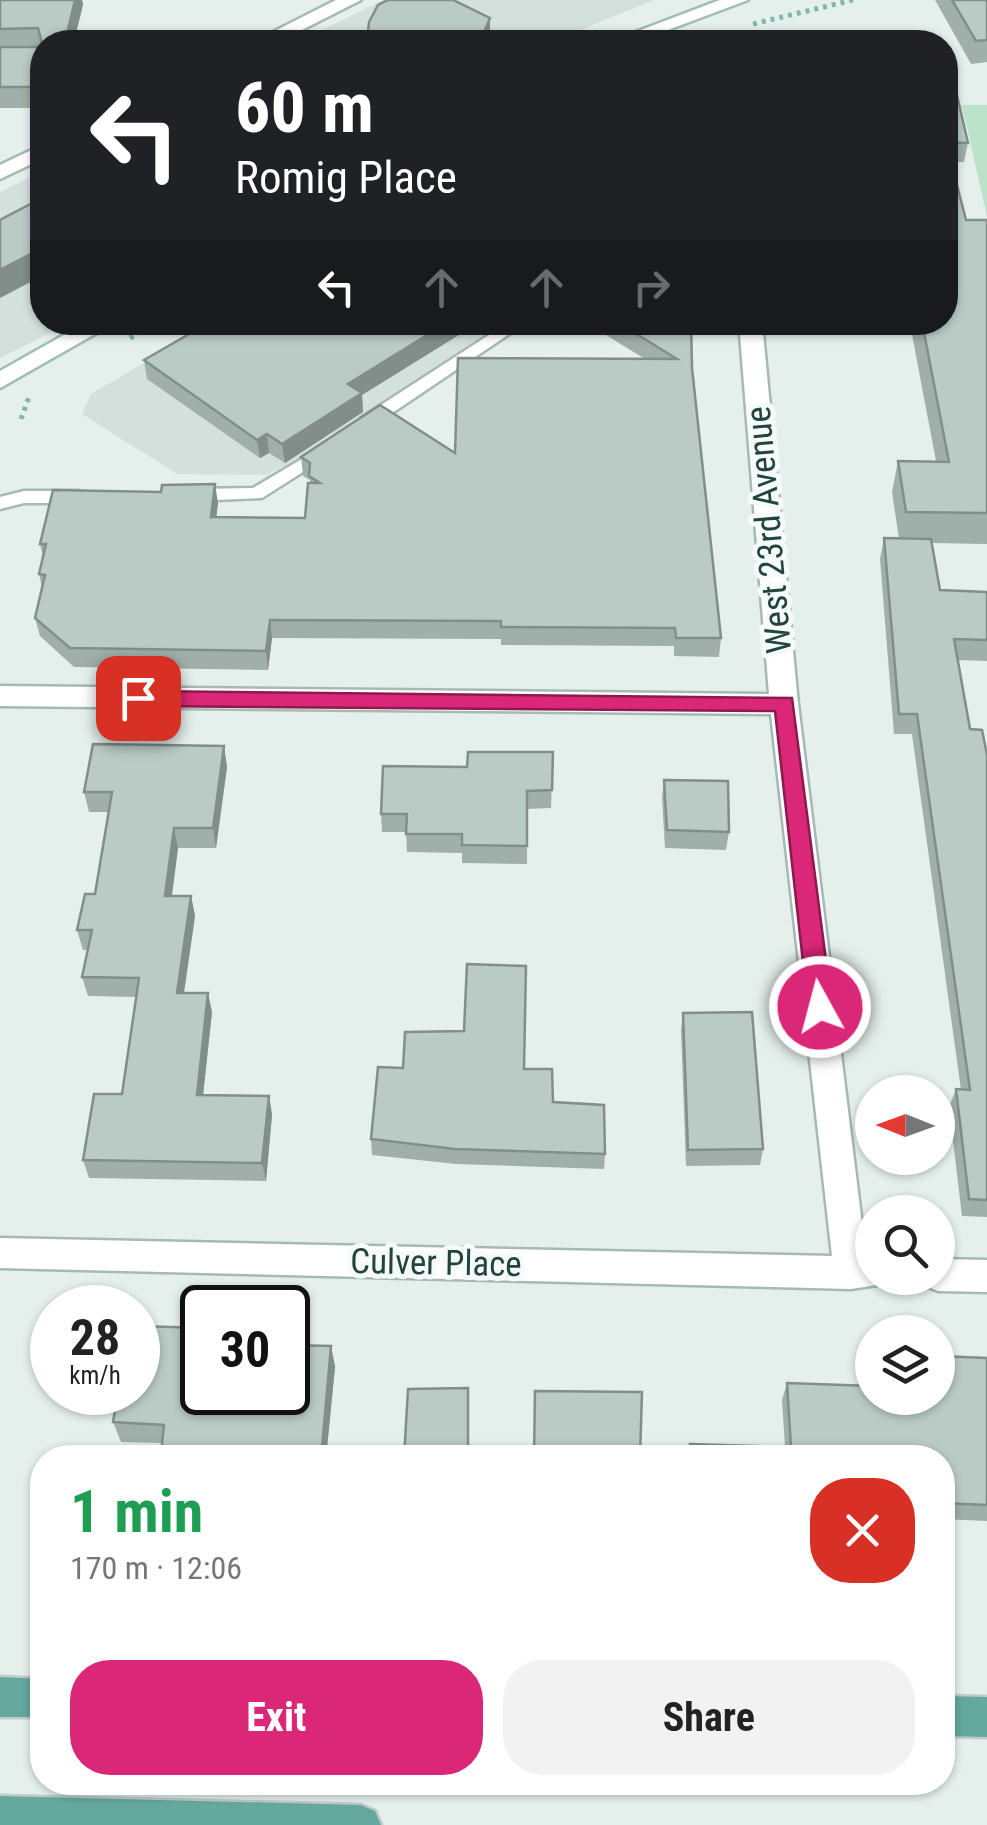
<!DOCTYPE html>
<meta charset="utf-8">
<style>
:root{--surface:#fff;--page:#f2f2f2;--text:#222;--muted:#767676;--accent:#db2777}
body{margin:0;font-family:"Roboto Condensed",sans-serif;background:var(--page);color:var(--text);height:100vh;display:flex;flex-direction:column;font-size:38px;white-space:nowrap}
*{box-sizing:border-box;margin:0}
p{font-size:32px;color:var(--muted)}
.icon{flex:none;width:55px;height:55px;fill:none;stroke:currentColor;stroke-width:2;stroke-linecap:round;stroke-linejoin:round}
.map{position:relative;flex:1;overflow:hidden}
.drawer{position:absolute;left:30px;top:1445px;width:925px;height:350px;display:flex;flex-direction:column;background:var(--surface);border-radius:40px;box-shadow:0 2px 8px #0004}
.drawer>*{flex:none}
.banner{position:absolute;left:30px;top:30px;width:928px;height:305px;border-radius:40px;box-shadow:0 2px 8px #0004;background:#202124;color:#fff;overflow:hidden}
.needle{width:65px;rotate:271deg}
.tools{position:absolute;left:855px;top:1075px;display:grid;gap:20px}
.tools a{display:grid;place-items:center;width:100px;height:100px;border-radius:50%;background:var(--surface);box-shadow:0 2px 8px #0004;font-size:50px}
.speed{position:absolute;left:30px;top:1285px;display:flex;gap:20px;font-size:50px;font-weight:700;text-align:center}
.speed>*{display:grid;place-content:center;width:130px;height:130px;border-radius:50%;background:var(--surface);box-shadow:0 2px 8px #0004;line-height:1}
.speed small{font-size:25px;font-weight:400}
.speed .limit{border:5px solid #111;border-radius:15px;background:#fff;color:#111}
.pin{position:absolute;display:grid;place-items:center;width:85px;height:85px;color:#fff;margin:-42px;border-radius:20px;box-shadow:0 5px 15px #0006}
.me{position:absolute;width:110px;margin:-55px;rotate:353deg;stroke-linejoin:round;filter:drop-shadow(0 0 8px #0008)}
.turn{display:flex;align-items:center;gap:35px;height:210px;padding:0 40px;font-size:45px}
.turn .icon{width:130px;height:130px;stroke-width:2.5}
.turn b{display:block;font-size:70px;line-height:85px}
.lanes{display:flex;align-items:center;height:95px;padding:0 40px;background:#0003;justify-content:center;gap:50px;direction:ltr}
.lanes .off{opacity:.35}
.round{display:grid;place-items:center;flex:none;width:105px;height:105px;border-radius:40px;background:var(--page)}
.head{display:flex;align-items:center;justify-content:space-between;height:170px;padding:0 40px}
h1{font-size:60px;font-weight:700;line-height:75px;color:#1e9e55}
.cta{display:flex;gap:20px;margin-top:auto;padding:20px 40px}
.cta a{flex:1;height:115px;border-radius:40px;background:var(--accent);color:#fff;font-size:40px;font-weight:700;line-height:115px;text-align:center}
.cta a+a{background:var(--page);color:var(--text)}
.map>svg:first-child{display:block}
.built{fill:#d3e0db}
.green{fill:#bce2ca}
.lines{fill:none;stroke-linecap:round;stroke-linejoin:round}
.lane-casing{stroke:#a7b9b4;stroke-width:5}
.street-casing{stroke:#a7b9b4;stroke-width:5}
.secondary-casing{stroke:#a2bcb6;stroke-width:5}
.primary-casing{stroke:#c1cbc9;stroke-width:5}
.path{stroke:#82b6ab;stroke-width:5;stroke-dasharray:4 5;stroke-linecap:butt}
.lane{fill:#fff;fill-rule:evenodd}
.street{fill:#fff;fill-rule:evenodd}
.secondary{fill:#fff;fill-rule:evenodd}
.primary{fill:#65a99e;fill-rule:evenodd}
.wall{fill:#a0afa9}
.shaded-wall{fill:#828e8a}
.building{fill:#bacbc5;stroke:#828e8a;stroke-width:2.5}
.route{fill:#db2777;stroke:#8e194d;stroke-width:2.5}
.labels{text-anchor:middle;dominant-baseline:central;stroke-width:10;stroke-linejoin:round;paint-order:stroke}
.street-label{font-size:35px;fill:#22443e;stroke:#f6fbf9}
</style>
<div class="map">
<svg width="987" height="1825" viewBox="0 0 987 1825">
<rect width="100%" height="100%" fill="#e5f0ec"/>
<g class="built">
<path d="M383,0H654L551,42H298Z"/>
<path d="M42,171V322L70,323L0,358V192Z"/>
<path d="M212,323H525L382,413L267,475L177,474L82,414L91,394Z"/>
</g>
<path class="green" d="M962,105H987V217Z"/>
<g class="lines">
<defs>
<g id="lane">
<path d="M509,322H527L373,426H361V418Z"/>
<path d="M322,447L330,452L328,456L262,498L193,501L185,495L193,489L253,488Z"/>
<path d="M24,491H79L87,497L79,503H24L0,509V497Z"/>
</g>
<g id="street">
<path d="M336,0H361L278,42H253Z"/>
<path d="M42,145V159L0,179V165Z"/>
<path d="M739,322H762L798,704L866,1257L872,1258V1278H887L884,1284L851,1289L0,1268V1238L832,1256L771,714L0,706V686L769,694Z"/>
<path d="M938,1259L987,1260V1292L938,1291L926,1286L922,1278H938Z"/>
</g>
<g id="secondary">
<path d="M720,0H748L636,42H609Z"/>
<path d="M87,322H116L0,388V371Z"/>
</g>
<g id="primary">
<path d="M0,1677L42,1679V1717H0Z"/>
<path d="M942,1696L987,1697V1737L942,1736Z"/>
<path d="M0,1796L361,1805L375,1811L381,1825H0Z"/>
</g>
</defs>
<use href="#lane" class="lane-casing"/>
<use href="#street" class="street-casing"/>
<use href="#secondary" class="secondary-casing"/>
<use href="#primary" class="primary-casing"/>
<g class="path">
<path d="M753,24L853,0"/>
<path d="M570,42L591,33"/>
<path d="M130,338L158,322"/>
<path d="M21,419L29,397"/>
</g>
<use href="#lane" class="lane"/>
<use href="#street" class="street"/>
<use href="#secondary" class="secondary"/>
<use href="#primary" class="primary"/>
</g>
<g class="wall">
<path d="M0,0H82L83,5L42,42V108H0Z"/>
<path d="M935,0H987V62L971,64Z"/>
<path d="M945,78L968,143L964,162H951L966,220H987V544L932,543L940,590L987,592V661L958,660L970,729L987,755V1217L962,1216L949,1107L956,1089L961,1090L912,734H894L880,559L884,538L899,539L892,492L898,461H936L910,324L839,322H945Z"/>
<path d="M585,322H691L692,368L721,638L719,657L674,656V646L501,645V639L272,638L268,670L74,667L40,636L35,618L42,587L39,574L43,556L40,544L218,503L216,517L305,518L310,483V480L303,476L301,457L455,453L645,359Z"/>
<path d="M144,360L362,395L363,412L285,463L269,453L260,458L147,379Z"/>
<path d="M224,746L227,767L216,848H178L172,896H191L195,916L184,993L212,1012L203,1095L269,1096L272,1115L266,1181L89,1178L83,1160L122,1094L136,997L88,996L82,977L88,950H83L77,930L95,894L109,812H89L84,792Z"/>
<path d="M553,752L551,808L527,809V864L462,863V853L407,852L406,832H382L381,814L467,767Z"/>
<path d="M664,780L729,832L726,850L665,848L662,798Z"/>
<path d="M683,1013L763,1149L760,1165L686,1166L681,1030Z"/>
<path d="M524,1069L553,1102L605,1154L604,1169L456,1164L372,1155L371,1139Z"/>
<path d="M331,1346L335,1367L326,1458H162L161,1453L162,1443L121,1442L113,1422Z"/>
<path d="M987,1358V1521L942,1519V1458H688L690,1444L785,1446L782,1400L787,1383L938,1398Z"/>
</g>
<g class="shaded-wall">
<path d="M75,0H82L83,5L74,42H65Z"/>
<path d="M490,18V30L485,42H480Z"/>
<path d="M42,248V276L0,298V270Z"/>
<path d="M448,322H480L362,395L363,412L285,463L282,444L348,384Z"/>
<path d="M267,434L269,453L260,458L257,440Z"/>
<path d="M215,484L218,503L214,536L211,517Z"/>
<path d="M270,620L272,638L268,670L266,651Z"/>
<path d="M224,746L227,767L216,848L213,828Z"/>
<path d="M174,828L178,848L169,916L165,896Z"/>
<path d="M191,896L195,916L181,1012L177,993Z"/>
<path d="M208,993L212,1012L201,1114L197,1095Z"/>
<path d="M269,1096L272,1115L266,1181L262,1163Z"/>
<path d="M331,1346L335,1367L326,1458H321Z"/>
</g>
<g class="building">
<path d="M0,0H75L65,42H42V87H0V47H38L42,43L38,28L0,29Z"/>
<path d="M388,0H453L490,18L480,42H367L369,22L378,5Z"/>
<path d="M952,0H987V40L976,41Z"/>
<path d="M945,78H953L968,143L945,142Z"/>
<path d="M945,152L949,154L966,220H987V513L906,512L898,461L949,462L922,322H945Z"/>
<path d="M42,198V248L0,270V220Z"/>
<path d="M210,322H448L348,384L362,393L282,444L267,434L257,440L144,360Z"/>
<path d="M617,322H691L692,368L721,638H676L675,628L501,627V621L270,620L266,651L70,648L35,618L45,575L39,574L46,544H40L53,490L161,492L162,485L215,484L211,517L305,518L308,483H320L309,476L310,463L301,457L380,405L455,453L458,358L677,359Z"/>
<path d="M884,538L931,539L940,590L987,592V640L954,639L970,729L982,730L987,755V1200L969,1199L956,1089L970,1090L917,714H899Z"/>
<path d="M93,744L224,746L213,828H174L165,896H191L177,993H208L197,1095L269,1096L262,1163L83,1160L94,1094H122L139,978L82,977L92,930H77L85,894H95L112,792H84Z"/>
<path d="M468,752H553L552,790L527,791V846L462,845V834H406L407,814H381L383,766L467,767Z"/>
<path d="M664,780L728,781L729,832L667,830Z"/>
<path d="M467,964L526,966L524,1069H552L553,1102L604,1105L605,1154L455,1149L371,1139L378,1067L403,1068L405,1032L464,1031Z"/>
<path d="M752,1012L763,1149L688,1150L683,1013Z"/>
<path d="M138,1326L202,1328V1392H288V1345L331,1346L321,1458L161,1453L164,1425L113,1422L118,1392H138Z"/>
<path d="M938,1356L987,1358V1505L942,1503V1458H691L690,1444L791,1447L787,1383L872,1386V1398H938Z"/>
<path d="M468,1388V1458H404L408,1389Z"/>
<path d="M535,1391L642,1392L640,1458H534Z"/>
</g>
<path class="route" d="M138,691L792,698L832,1007L828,1014H812L808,1007L775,711L138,706L128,698Z"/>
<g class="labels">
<g class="street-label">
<text transform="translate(769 530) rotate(-95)">West 23rd Avenue</text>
<text transform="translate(436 1263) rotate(1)">Culver Place</text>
</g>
</g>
</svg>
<div class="tools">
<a><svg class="needle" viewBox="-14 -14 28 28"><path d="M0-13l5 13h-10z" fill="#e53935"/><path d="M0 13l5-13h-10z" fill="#767676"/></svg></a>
<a><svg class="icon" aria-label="search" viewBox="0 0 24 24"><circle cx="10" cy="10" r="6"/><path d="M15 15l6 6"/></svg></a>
<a><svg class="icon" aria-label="layers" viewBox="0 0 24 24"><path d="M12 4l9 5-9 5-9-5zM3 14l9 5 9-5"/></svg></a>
</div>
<div class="speed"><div>28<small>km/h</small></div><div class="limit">30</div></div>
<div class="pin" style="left:138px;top:698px;background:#d93025"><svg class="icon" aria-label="arrive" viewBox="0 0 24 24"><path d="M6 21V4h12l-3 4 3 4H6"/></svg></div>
<svg class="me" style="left:820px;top:1007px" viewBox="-20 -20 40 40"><circle r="17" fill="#db2777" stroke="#fff" stroke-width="3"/><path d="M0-11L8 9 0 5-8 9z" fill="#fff"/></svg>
<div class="banner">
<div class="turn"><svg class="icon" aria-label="left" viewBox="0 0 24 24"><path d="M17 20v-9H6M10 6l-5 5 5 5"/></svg><div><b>60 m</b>Romig Place</div></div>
<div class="lanes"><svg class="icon" aria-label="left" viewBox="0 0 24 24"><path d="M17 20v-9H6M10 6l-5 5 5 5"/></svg><svg class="icon off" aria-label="ahead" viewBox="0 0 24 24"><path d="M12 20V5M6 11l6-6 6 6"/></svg><svg class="icon off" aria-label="ahead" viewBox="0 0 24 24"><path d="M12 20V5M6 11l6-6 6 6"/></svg><svg class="icon off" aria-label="right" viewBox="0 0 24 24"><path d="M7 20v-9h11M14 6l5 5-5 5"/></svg></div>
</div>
<section class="drawer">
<div class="head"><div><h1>1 min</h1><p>170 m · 12:06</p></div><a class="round" style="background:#d93025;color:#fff"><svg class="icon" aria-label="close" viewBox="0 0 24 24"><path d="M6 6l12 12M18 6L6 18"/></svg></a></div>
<div class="cta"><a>Exit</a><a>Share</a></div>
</section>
</div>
